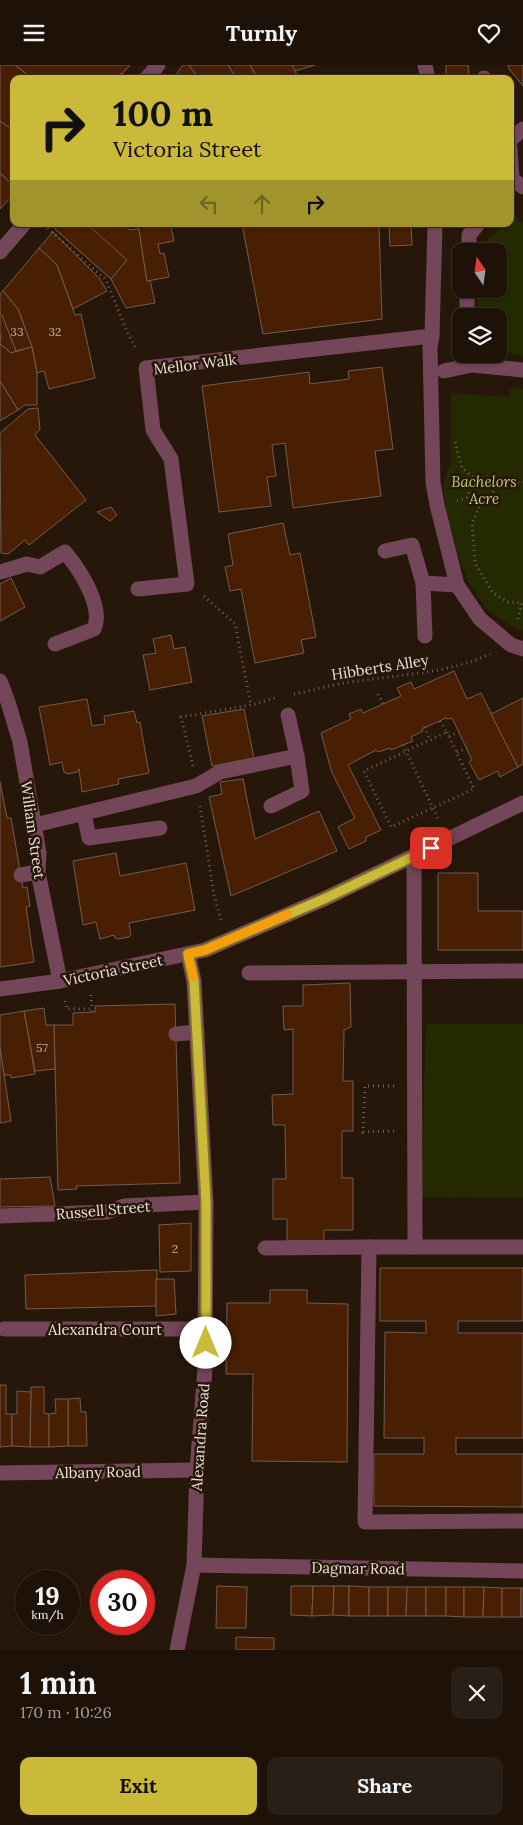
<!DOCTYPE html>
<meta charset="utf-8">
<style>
:root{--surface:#1d1108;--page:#2a1f16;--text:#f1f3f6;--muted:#a09d9c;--line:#3b3129;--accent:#cbba39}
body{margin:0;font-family:Lora,serif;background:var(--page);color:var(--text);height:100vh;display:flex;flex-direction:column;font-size:19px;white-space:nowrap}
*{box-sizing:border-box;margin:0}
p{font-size:16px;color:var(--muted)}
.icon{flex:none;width:28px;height:28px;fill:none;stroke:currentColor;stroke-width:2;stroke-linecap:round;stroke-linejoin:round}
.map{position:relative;height:1585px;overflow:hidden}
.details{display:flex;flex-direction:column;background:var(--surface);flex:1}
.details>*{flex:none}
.hud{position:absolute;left:10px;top:10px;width:504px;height:152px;border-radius:10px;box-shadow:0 1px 4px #0004,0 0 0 1px var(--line);background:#cbba39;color:#111;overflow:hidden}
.needle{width:32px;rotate:347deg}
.buttons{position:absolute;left:452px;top:178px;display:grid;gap:10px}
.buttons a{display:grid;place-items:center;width:55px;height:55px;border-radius:10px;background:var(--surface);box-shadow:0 1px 4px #0004,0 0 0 1px var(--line);font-size:25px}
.speed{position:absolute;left:15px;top:1505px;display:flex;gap:10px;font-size:25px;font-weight:700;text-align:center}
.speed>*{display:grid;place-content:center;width:65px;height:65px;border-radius:50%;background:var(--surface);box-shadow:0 1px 4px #0004,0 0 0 1px var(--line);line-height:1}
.speed small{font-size:12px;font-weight:400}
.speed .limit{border:8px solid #d22;background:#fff;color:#111}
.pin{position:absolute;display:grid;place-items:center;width:42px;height:42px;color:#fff;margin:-21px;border-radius:10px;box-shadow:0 2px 8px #0006}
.me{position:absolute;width:55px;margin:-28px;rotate:0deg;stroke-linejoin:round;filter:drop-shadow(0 0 4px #0008)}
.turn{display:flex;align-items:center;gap:18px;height:105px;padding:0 20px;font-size:22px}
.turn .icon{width:65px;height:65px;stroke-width:2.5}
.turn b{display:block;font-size:35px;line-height:42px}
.lanes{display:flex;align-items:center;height:48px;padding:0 20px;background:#0003;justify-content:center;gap:25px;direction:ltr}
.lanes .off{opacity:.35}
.round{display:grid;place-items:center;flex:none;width:52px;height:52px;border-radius:10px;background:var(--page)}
.summary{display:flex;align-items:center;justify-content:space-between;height:85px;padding:0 20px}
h1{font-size:30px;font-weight:700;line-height:38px}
.cta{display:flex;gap:10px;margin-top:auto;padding:10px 20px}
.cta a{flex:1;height:58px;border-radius:10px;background:var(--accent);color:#111;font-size:20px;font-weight:700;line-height:58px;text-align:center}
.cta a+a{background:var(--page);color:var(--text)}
header{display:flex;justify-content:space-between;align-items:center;height:65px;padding:0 20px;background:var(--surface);font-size:22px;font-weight:700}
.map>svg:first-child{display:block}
.green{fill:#242900}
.building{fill:#481f03;stroke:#725c50}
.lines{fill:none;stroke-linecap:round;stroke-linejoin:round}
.path{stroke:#6e6055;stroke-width:3;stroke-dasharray:1 4;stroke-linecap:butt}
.minor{stroke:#73465a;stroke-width:15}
.route-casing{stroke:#847925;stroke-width:12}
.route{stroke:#cbba39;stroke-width:9}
.slow{stroke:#f59e0b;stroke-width:9}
.labels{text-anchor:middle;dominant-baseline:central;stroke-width:5;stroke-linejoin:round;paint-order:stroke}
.number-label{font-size:12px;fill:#c2afa2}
.street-label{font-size:15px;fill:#ebdfd7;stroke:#27170a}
.park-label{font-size:15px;font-style:italic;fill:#bbcb6e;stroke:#27170a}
</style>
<header><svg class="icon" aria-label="menu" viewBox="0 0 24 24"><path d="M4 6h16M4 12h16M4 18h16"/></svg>Turnly<svg class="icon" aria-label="heart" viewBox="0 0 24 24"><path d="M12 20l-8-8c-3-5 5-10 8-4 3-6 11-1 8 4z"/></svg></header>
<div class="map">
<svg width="523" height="1585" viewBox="0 0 523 1585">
<rect width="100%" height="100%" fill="#27170a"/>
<g class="green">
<path d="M514,150L523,159V291L506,288L499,285V251H475L479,224H499V186H484L485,177L505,159H510V154Z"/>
<path d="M511,323L523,324V566L504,557L485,543L468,516L460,496L446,448L443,418L451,397V328L509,332Z"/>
<path d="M426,959H523V1133L421,1132Z"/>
</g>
<g class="building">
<path d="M0,0H130L122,9L121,8L116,14H14V121L0,108Z"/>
<path d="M0,0H15L33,14H14V66L0,56Z"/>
<path d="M15,0H130L122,9L121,8L116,14H33Z"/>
<path d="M183,0H189L199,14H173Z"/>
<path d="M189,0H228L237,14H199Z"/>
<path d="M228,0H250L258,14H237Z"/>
<path d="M250,0H292L299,14H258Z"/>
<path d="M292,0H315L295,6Z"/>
<path d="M446,0H468L469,14H446Z"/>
<path d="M508,0H523V21L509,4Z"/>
<path d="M0,56L14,66V121L0,108Z"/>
<path d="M0,108L14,121V129L0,144Z"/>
<path d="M60,159H126L129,165L139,164L147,216L150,215L155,238L126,243L111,214L55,164Z"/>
<path d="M60,159H87L127,195L111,214L55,164Z"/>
<path d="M138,159H170L174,176L158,179L160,189L164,188L169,212L147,216Z"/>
<path d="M242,159H379L382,254L263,269Z"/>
<path d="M389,159H411L412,180L390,181Z"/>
<path d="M53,167L100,214L107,226L73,244L57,200L39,183Z"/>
<path d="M39,183L57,200L75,250L81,249L95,313L49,324L44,306L37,308L32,282L18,244L3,226Z"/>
<path d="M3,226L18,244L32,282L16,286L0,248V229Z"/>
<path d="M0,248L2,250L16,286L11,288L0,279L1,269L0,267Z"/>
<path d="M0,279L11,288L32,282L37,308V340H25L18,345L0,316Z"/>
<path d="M382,302L393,384L375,386L381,431L293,443L285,378L272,380L276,411L267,412L271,441L219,447L202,321L309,307L310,319L349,314L348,306Z"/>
<path d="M0,316L18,345L0,356Z"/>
<path d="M38,343L40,364L35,370L86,435L29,480L25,475L8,489L1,488L0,368L28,344Z"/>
<path d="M111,442L117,450L110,456L97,447Z"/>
<path d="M283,458L290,490L300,488L316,572L301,575L304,588L255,598L241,524L230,526L225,502L233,500L228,469Z"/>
<path d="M11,513L25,542L0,556V519Z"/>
<path d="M171,570L174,584L185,582L192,617L150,625L143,590L156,588L153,574Z"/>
<path d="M454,606L467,634L481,628L518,702L500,712L498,706L479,715L469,697L472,695L452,653L448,654L446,653L422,664L423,666L411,672L413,676L403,680L391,685L390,683L378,687L376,685L348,700L381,765L366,772V776L349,784L338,762L355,753L332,708L321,668L351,654L349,649L361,644L363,648L401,631L397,623L411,617L414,624Z"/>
<path d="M523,633V699L518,702L491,649Z"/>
<path d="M87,634L92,661L105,659L104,651L134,646L137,658L140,657L149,708L118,714L119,719L82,727L79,704L77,707L67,709L64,707L62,697L50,700L39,642Z"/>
<path d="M244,644L254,693L212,701L202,651Z"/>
<path d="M243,714L255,774L319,746L337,786L231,831L209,732L222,729L220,717Z"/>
<path d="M0,717L7,753H11L23,823L27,822L30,841L26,842L34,897L0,902Z"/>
<path d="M116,788L120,811L186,798L195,845L129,858L131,870L129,872L117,874L115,873L114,870L100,874L96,857L83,860L73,796Z"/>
<path d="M438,808H478V846H523V885H438Z"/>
<path d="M350,918L351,962L344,965L343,1016H353V1066H342V1113H353V1165H324V1176H287V1154H273V1114H286L285,1060H273L272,1030L293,1029V964L284,965L283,941H303V920Z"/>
<path d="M175,939L180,1118L76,1121L77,1124L58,1125L54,960H73V948L95,947V941Z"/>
<path d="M44,943L46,960H54L55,1004L35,1006L24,946Z"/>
<path d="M24,946L35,1009L11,1013V1010H4L0,983V950Z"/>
<path d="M0,983L11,1056L0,1058Z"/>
<path d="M50,1112L55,1141L0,1142V1114Z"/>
<path d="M191,1158V1206L160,1207L159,1160Z"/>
<path d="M380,1203H523V1256H458V1268H523V1373H456V1389H523V1442L374,1441V1389H424V1373H384L385,1267L426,1268V1256H380Z"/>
<path d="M157,1205L156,1241L26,1244L25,1210Z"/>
<path d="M156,1214H174L176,1249L156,1251Z"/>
<path d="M270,1225H307V1238L348,1239L347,1397L252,1396L253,1309H226L227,1238H270Z"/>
<path d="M0,1320H6V1349H12V1381L0,1382Z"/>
<path d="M31,1322H44V1348L49,1349V1382H30Z"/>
<path d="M17,1326L31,1327L30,1382L12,1381V1349H17Z"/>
<path d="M80,1333L81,1347H86L87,1381H68V1334Z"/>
<path d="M55,1334H68V1381L49,1382V1349L56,1348Z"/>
<path d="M217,1521L247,1522L246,1563H216Z"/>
<path d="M291,1521H313L312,1551L291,1550Z"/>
<path d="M313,1521H334L333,1550L312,1551Z"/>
<path d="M334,1521H349V1551L333,1550Z"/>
<path d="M349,1521L369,1522V1551H349Z"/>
<rect x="369" y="1522" width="19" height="29"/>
<path d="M388,1522H407L406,1551H388Z"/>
<path d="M407,1522H426V1551H406Z"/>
<rect x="426" y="1522" width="20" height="29"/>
<path d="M446,1522H464V1552L446,1551Z"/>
<path d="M464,1522H484L483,1552H464Z"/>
<path d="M484,1522L502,1523V1552H483Z"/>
<rect x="502" y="1523" width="19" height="29"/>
<rect x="521" y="1523" width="2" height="29"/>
<path d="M236,1572L274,1573V1585H236Z"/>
</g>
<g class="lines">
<g class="path">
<path d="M44,160L106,215L127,267L137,285"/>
<path d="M455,377L462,403L476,415"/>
<circle cx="481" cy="426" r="12"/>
<path d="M493,422L523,417"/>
<path d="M457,436L471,431"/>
<path d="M481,437L472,459L475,498L493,528L508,537L522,538L517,557"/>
<path d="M204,531L235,559L251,640"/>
<path d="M294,629C309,626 324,622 339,619C387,610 447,610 490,589"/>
<path d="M378,629L383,639"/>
<path d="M440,656L447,667"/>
<path d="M424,662L430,675"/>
<path d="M447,667L474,724L391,762L364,706Z"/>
<path d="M449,671L459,667"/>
<path d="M403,680L439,756"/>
<path d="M457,687L467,683"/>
<path d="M193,701L181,652L251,640L275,633"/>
<path d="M200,741L214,830L221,855"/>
<path d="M91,930L92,944"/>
<path d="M65,936L67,944H92V948"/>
<path d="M394,1021H365L363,1067L394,1066"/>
</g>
<g class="minor">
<path d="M425,0L428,14"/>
<path d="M484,13L485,14"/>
<path d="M146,14L158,0"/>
<path d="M510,75L523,64"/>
<path d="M510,83L512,114L523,122"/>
<path d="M435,159L432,271L430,282L433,417L437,440L457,520L480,554L511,580L523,584"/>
<path d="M469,186V170L478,159"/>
<path d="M0,187L24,159"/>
<path d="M467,251V224"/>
<path d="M444,306L472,300L523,305"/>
<path d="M385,486L412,480L423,518L425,571"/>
<path d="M0,507L27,499L40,502L65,487C80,505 104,542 94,564L55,579"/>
<path d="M423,518L457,520"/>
<path d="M138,524L187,519L171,394L153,365L146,303L432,271"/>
<path d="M0,616L8,637L20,677L39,788L38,807L60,916"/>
<path d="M271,741L302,726L297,691L288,650"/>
<path d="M84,748L89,773L160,763"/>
<path d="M35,760L196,721L220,707L297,691"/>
<path d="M414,791L415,1182H523"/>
<path d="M21,810L38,807"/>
<path d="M249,908L523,906"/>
<path d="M0,924L60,916L205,885L324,834L523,738"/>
<path d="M176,969L197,967"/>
<path d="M0,1151L107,1147L124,1141L206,1137"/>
<path d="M415,1182H369L365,1457L523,1456"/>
<path d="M265,1183L369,1182"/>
<path d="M4,1264H206"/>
<path d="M0,1408L197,1405"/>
<path d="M194,1500L523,1506"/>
<path d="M177,1585L194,1500L197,1405L205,1304L206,1137L194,916L188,889"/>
</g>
</g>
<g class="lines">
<defs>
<path id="route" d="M206,1278V1137L194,916L188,889L205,885L324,834L431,783"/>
</defs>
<use href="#route" class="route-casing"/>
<use href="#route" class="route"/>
<path class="slow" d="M193,911L188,889L205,885L288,849"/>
</g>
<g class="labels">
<g class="number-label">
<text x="17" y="266">33</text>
<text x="55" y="266">32</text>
<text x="42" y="982">57</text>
<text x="175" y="1183">2</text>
</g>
<g class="street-label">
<text transform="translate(195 299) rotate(-7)">Mellor Walk</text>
<text transform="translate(380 602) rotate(-9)">Hibberts Alley</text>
<text transform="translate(33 765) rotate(82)">William Street</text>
<text transform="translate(113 905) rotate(-12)">Victoria Street</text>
<text transform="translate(103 1145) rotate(-5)">Russell Street</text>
<text x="105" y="1264">Alexandra Court</text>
<text transform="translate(200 1372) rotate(-86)">Alexandra Road</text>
<text transform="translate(98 1407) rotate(-1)">Albany Road</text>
<text transform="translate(358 1503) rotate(1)">Dagmar Road</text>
</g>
<g class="park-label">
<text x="484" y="416">Bachelors<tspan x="484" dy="17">Acre</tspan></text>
</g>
</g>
</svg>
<div class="buttons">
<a><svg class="needle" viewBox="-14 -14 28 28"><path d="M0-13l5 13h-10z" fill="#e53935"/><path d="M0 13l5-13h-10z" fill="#a09d9c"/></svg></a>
<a><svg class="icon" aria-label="layers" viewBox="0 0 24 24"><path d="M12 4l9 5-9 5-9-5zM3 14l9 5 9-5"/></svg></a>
</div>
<div class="speed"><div>19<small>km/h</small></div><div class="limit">30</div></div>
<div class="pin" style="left:431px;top:783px;background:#d93025"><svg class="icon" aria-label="arrive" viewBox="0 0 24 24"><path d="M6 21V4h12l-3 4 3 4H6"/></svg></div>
<svg class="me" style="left:206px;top:1278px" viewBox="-20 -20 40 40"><circle r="19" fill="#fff"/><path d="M0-13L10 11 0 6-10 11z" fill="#cbba39"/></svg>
<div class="hud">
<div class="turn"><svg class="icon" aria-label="right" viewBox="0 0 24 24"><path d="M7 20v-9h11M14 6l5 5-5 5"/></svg><div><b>100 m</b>Victoria Street</div></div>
<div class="lanes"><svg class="icon off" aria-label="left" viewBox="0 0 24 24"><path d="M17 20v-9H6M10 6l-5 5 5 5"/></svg><svg class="icon off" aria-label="ahead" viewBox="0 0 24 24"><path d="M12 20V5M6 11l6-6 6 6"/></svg><svg class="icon" aria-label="right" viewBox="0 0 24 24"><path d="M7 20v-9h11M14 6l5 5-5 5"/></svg></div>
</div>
</div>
<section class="details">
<div class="summary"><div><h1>1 min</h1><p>170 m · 10:26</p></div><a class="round"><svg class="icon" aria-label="close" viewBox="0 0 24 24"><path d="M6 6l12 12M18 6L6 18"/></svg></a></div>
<div class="cta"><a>Exit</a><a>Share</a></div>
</section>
